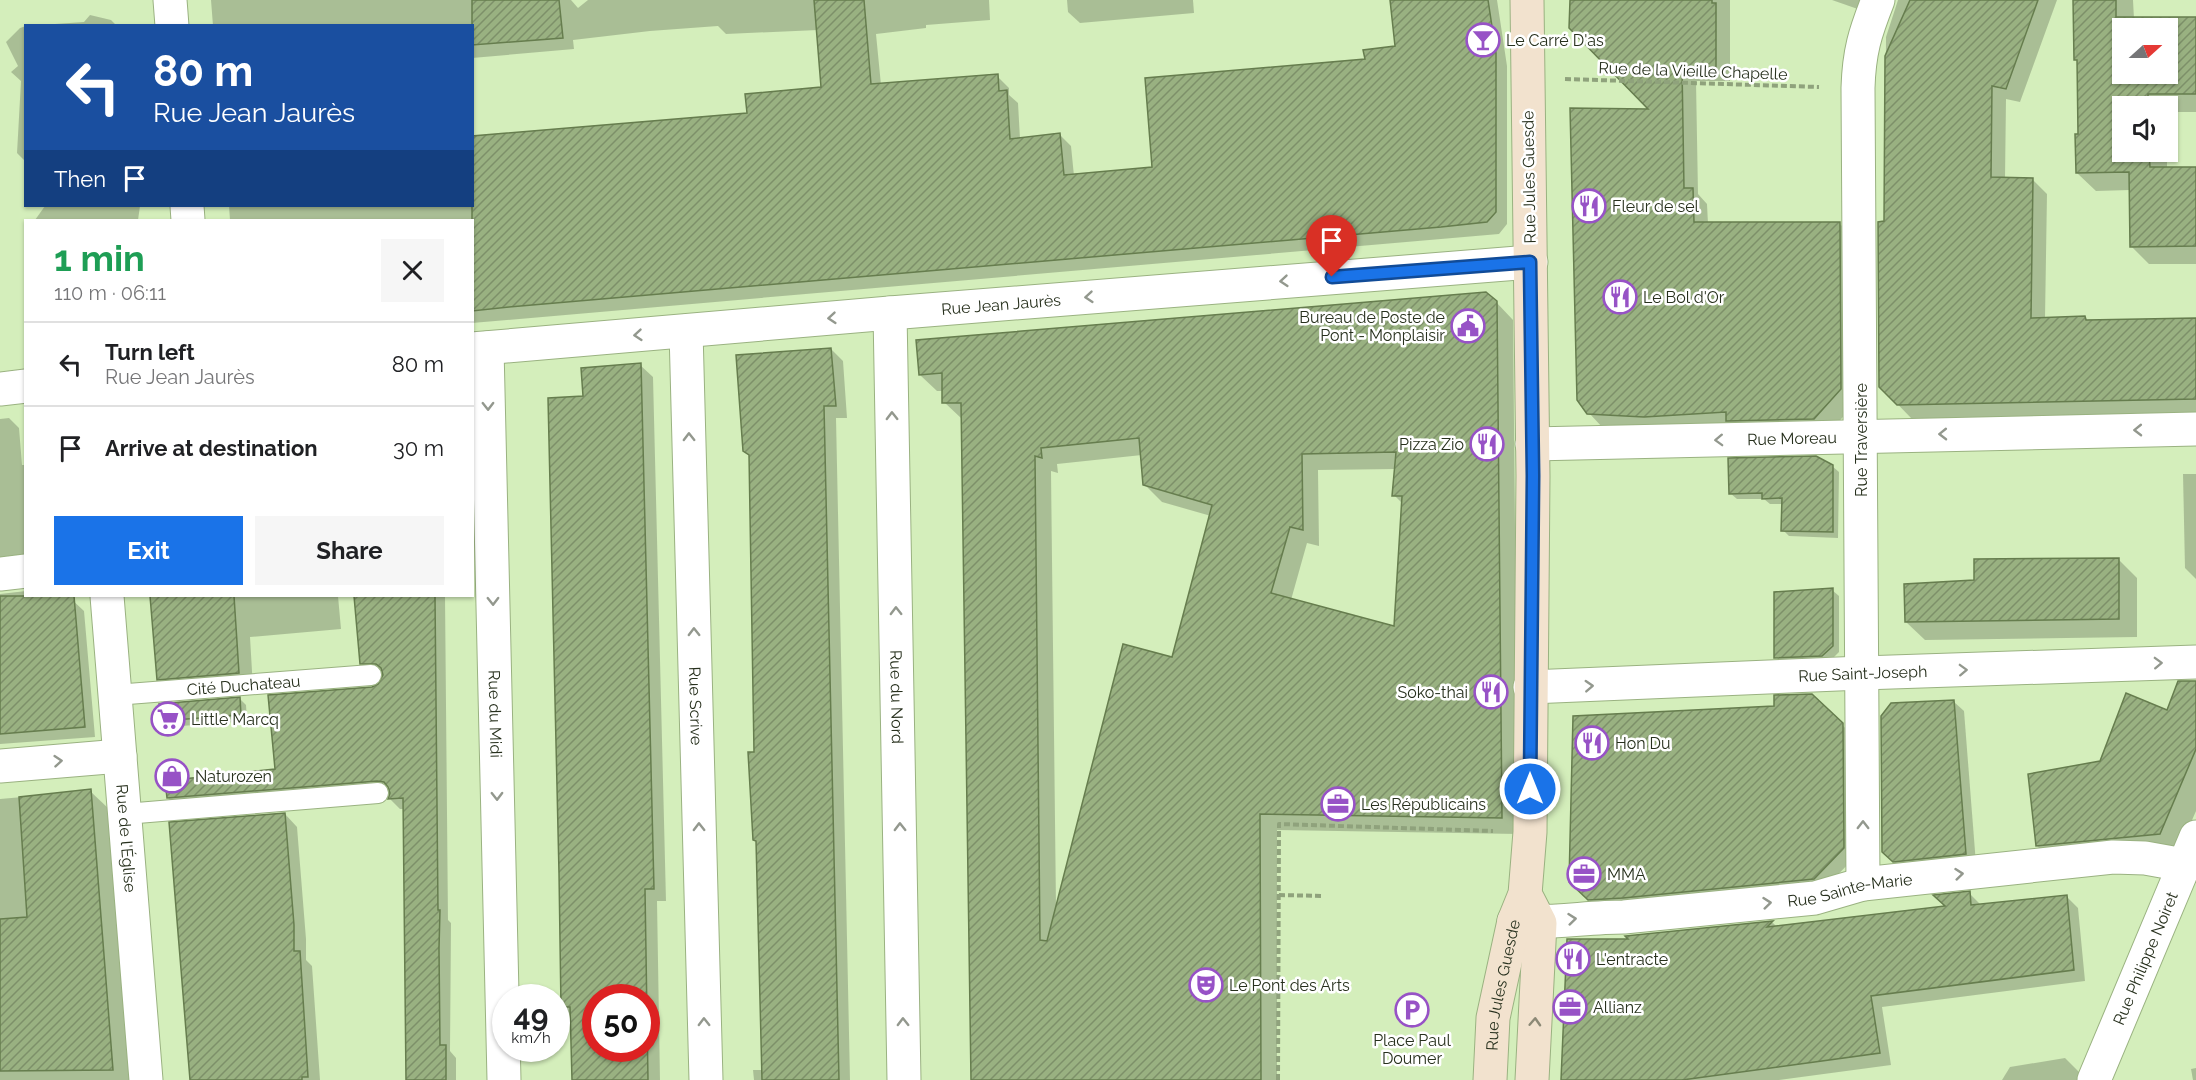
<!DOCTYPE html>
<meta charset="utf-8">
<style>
:root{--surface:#fff;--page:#f6f6f6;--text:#202124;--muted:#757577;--line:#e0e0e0;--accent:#1a73e8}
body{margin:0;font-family:Raleway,sans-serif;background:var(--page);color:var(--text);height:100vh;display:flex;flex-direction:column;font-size:22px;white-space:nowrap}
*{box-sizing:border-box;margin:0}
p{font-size:20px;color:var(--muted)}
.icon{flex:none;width:33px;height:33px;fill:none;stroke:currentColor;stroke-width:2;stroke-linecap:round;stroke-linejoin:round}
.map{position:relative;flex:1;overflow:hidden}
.side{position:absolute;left:24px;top:219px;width:450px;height:378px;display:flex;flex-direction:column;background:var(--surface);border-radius:0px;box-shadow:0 2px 4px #0004}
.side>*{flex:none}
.hud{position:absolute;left:24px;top:24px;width:450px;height:183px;border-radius:0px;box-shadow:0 2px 4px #0004;background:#1a4fa0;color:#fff;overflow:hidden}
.needle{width:39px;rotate:69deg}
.fabs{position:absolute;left:2112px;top:18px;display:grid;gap:12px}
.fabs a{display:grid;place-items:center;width:66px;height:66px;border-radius:0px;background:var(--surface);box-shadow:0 2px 4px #0004;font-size:30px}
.speed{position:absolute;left:492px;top:984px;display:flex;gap:12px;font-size:30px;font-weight:700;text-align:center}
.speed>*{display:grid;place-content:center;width:78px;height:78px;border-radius:50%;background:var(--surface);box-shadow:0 2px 4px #0004;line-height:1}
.speed small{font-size:15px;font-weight:400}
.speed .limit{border:9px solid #d22;background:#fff;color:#111}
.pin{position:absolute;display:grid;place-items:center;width:51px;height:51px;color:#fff;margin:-62px -26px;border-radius:50% 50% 50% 0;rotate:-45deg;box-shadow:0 0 6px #0007}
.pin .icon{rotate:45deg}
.me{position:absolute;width:66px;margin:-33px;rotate:0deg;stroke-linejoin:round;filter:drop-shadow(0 0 4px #0008)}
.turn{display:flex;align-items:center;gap:21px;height:126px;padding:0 30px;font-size:27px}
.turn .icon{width:78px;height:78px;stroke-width:2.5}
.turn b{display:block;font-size:42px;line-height:51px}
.then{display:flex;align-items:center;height:57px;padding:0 30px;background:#0003;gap:12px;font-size:22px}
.round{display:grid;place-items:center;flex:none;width:63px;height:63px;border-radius:0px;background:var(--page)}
.overview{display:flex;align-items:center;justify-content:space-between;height:102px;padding:0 30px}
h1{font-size:36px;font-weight:700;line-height:45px;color:#1e9e55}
.cta{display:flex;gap:12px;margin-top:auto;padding:12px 30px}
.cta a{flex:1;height:69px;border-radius:0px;background:var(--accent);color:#fff;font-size:24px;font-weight:700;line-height:69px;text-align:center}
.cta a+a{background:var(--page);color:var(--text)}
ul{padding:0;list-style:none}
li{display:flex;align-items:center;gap:18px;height:84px;padding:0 30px;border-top:2px solid var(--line)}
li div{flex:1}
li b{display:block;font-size:22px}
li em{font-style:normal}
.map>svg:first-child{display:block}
.shadow{fill:#0003;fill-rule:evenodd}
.building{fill:url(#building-hatch);stroke:#667d4e;stroke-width:1.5;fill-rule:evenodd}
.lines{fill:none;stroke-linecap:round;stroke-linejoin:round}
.lane-casing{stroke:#9ab281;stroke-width:22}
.street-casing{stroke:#9ab281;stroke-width:35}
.secondary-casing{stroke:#9ab281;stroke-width:35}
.path{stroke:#8fa27c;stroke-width:4;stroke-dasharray:6 3;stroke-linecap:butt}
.lane{stroke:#fff;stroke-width:20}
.street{stroke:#fff;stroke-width:33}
.secondary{stroke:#f2e2ce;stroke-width:33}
.oneway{stroke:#93988e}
.oneway2{stroke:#8c8976}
.route-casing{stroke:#114b97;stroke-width:15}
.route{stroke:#1a73e8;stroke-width:10}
.labels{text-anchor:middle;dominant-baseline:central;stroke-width:5;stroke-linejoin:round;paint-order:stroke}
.poi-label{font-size:16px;fill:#27301d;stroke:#fff;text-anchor:start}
.street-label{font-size:16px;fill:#27301d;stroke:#fff}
</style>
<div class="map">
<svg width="2196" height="1080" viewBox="0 0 2196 1080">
<defs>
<pattern id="building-hatch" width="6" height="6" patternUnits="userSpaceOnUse" patternTransform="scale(1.5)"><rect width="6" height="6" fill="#99b181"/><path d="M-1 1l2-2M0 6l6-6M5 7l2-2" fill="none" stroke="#7d9069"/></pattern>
</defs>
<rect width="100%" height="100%" fill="#d4eebb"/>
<g class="shadow">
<path d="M211,0H571L578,8L588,0H989L990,20L926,25V28L876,34L881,85L997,76L1009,88V95L1018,103L1020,139L1059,134L1071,146L1074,176L1154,168L1366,60L1396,48L1392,0H1497L1507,66V224L1499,234L472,323V220H230L229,206H472L822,88L818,30L726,34L718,26L650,31L573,40L574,49L472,58V26H213Z"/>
<path d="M1067,0H1193L1194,13L1080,23L1068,12Z"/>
<path d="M1572,0H1730V81H1696L1698,194L1707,204L1708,224L1839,223L1854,238L1855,403L1829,433L1603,428L1589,413L1652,110Z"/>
<path d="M1832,0H1880L1872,14Z"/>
<path d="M1898,0H2057L2020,102L2006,99L2005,179H2032L2047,194L2045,319L2085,317L2089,322L2196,320V413L1912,419L1880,386L1885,223L1886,37Z"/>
<path d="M2075,0H2133L2134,19H2196V112H2168V106H2122V152H2167V169H2196V264H2149L2131,246L2130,190L2096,191L2077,173L2080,136L2079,62L2076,59ZM2122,28H2168V74H2122Z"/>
<path d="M90,15L111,20L117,26H26L84,22Z"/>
<path d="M26,26V162L17,153L21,81L11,72L18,66L6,42L20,28Z"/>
<path d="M45,206H140L138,220H35Z"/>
<path d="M1496,302L1513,320L1518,834L1277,830V1080H972L962,419L944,402V391H937L920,375ZM1142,455L1145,485L1162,502L1211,516L1173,658L1056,907L1051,471L1058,473L1057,464ZM1396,469L1394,495L1403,504L1395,628L1291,600L1307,543L1319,546L1318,470Z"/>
<path d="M831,349L843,361L847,418H836L850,1080H754L753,1070H764L757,843L754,840L756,754L750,457L744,450Z"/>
<path d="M640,365L653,377L666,901H657L660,1080H573L572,1016L562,1006L584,398ZM596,998H646V1048H596Z"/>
<path d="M9,418L19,428L22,465H26V563L0,569V419Z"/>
<path d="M472,446L477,451L478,538H472Z"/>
<path d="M1832,466L1839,472L1838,538L1789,536L1783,530V504H1770L1764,499H1737L1730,493Z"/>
<path d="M2183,474H2196V579L2185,568Z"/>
<path d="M2118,559L2137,578V637L1925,640L1906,622L1975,581Z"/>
<path d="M1832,590L1839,596V652L1829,662L1782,663L1776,657Z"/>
<path d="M26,591V596H68L84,611L95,737L0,744V594Z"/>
<path d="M152,596H338L341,629L250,637L253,688L174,694L158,679Z"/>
<path d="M356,596H445L448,920L451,923L450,1051L456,1058V1080H407L405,809H400L390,799L392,792L179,809L168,798L276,771L383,682L384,675L372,674L361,663Z"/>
<path d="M240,699L246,705L247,721L168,727L162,721Z"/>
<path d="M1953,701L1964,711L1976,864L1905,871L1894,862Z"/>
<path d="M2196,702V811L2178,852L2056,864L2037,846L2101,762L2168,712Z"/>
<path d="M1842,725L1853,735L1854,858L1824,889L1600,910L1570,881Z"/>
<path d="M90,791L109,809L131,1080H0V799Z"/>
<path d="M285,814L297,827L306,939V960L312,966L320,1080H191Z"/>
<path d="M1969,893L1981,905L2066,896L2078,908L2085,981L1882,1007L1891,1065L1779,1080H1563L1631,940L1628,937L1773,923L1777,927L1947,907Z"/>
<path d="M2065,1058L2087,1080H2002L2010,1067Z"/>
<path d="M2196,1068V1080H2193L2191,1069Z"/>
</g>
<g class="building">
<path d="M472,0H559L563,38L472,45Z"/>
<path d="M814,0H864L871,84L998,74L999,91L1007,90L1010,139L1060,133L1064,175L1152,167L1145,78L1365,59L1363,50L1395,46L1390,0H1488L1496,53V212L1487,222L1441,227L509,307L472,311V136L747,113L745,94L821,87Z"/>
<path d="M1570,0H1712V3H1716V67H1682L1684,188H1693L1694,222H1840L1841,389L1814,419L1726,421V412L1644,417L1587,414L1577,400L1570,108L1648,109L1569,28Z"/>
<path d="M1910,0H2038L2006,89L1992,86L1991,177L2033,178L2031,318L2085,316L2086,320L2196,318V399L1897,405L1879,387L1878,222L1884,221L1885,56Z"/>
<path d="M2073,0H2116V17H2196V94H2148V106H2122V152H2149L2150,167H2196V246L2130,247L2129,172L2076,173L2075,134H2078L2077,60H2074ZM2122,28H2168V74H2122Z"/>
<path d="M1486,292L1497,301L1502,818L1260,814L1261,1080H971L961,403H942V373L919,375L916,340ZM1139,438L1143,485L1212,505L1172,657L1123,644L1047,941L1040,940L1035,456L1042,458L1041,448ZM1396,452L1392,496H1402L1394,626L1271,593L1290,527L1303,530L1302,454Z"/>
<path d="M831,348L836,406H824L839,1080H762L756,841L753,840L748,752H754L749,455L743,451L736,355Z"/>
<path d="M641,363L654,889H645L648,1080H572L570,1007H561L559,873L548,398L583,396L581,368ZM596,998H646V1048H596Z"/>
<path d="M1816,456L1833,465V532L1781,531L1782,498L1762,499V493L1729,494L1728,458Z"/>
<path d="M2119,558V619L1905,622L1904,584L1974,580V559Z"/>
<path d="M1833,588V646L1822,656L1774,658V592Z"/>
<path d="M0,596H74L85,727L0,734Z"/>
<path d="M150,596H234L239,673L157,680Z"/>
<path d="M354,596H435L438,910H440L439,949L440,1045H446V1080H406L403,798L388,799L390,793L388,787L384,782L377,781L167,798L165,781L275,769L268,695L372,687L378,684L383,675L381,668L376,664H360Z"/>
<path d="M2178,681H2196V749L2160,834L2036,846L2028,774L2100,761L2126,693L2167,710Z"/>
<path d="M1812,694L1843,723L1844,848L1814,879L1623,898L1588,900L1569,882L1573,716L1774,706V695Z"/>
<path d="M240,697L241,715L160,721L159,704Z"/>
<path d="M1954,700L1966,854L1893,862L1882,852L1881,716L1891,703Z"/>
<path d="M91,789L113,1070L0,1071V919L27,917L19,797Z"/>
<path d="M285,813L294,925V951H300L308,1077H302V1080H190L169,822Z"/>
<path d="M1970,891L1971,905L2067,895L2074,970L1871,996L1880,1053L1682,1080H1561L1567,939H1628L1625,936L1773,921L1767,927L1945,906L1933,895Z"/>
</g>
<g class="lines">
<defs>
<g id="lane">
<path id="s1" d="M115,695L371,675"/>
<path d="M125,814L378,793"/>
</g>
<g id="street">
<path d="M170,0L172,26"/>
<path d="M187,206L188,220"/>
<path id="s2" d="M890,313L904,1080"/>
<path id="s3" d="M686,331L706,1080"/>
<path id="s4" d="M487,348L504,1080"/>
<path id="s5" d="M472,349L890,313L1531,262"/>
<path d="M0,389L26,386"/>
<path id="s6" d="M1532,444L2196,429"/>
<path d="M0,574L26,571"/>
<path id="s7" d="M107,596L146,1080"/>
<path id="s8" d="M1530,687L1862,673L2196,662"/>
<path d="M0,766L120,756"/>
<path d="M1863,884L1858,88C1859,52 1865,33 1878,0"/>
<path id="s9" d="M1514,921C1551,924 1587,917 1624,917L1815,898L1863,884L2113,857L2145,858L2184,865"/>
<path id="s10" d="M2094,1080L2196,837"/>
</g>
<g id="secondary">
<path d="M1525,894L1540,923L1532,1080"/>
<path id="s11" d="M1490,1080L1493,1018L1514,921L1525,894L1530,832L1533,476L1527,0"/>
</g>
</defs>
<use href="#lane" class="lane-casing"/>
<use href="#street" class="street-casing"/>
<use href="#secondary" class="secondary-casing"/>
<g class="path">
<path d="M1565,79L1819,87"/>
<path d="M1279,895L1323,896"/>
<path d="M1278,1080L1279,824L1493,831"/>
</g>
<use href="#lane" class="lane"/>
<use href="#street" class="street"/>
<use href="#secondary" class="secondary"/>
</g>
<defs><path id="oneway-chevron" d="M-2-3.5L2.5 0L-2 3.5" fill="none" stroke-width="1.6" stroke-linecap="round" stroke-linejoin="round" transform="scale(1.5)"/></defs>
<g class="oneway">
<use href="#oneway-chevron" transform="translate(1284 281) rotate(175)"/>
<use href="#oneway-chevron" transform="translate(1089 297) rotate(175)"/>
<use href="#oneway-chevron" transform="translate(832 318) rotate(175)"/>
<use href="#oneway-chevron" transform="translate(638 335) rotate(175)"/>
<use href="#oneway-chevron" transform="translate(488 406) rotate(89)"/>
<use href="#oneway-chevron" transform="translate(892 416) rotate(-91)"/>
<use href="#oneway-chevron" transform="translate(2138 430) rotate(179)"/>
<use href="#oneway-chevron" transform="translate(1943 434) rotate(179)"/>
<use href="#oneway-chevron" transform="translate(689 437) rotate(-91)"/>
<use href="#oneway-chevron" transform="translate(1719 440) rotate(178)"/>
<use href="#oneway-chevron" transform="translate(493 601) rotate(89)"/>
<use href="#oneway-chevron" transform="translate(896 611) rotate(-91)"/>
<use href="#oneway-chevron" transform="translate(694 632) rotate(-91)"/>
<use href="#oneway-chevron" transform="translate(2158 663) rotate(-2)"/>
<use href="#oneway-chevron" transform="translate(1963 670) rotate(-2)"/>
<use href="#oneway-chevron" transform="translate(1589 686) rotate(-3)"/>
<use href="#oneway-chevron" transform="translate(58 761) rotate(-5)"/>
<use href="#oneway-chevron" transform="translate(497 796) rotate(89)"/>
<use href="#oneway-chevron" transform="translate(1863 825) rotate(-90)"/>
<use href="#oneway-chevron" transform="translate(699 827) rotate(-91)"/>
<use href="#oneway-chevron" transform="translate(900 827) rotate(-91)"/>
<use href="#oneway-chevron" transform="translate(1959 874) rotate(-6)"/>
<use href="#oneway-chevron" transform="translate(1767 903) rotate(-6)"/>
<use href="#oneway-chevron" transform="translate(1572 919) rotate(-6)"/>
<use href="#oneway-chevron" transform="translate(704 1022) rotate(-91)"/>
<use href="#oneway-chevron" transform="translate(903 1022) rotate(-91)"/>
</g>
<use class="oneway2" href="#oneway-chevron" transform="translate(1535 1022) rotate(-87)"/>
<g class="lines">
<defs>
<path id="route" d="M1332,277L1530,262L1533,476L1530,789"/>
</defs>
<use href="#route" class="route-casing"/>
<use href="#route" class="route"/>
</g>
<defs>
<symbol id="bar-ring" viewBox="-11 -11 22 22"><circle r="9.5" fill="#fff" stroke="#9752c6" stroke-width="1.5"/><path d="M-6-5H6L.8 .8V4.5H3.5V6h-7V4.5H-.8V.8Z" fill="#9752c6"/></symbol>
<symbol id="restaurant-ring" viewBox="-11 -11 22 22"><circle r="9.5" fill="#fff" stroke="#9752c6" stroke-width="1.5"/><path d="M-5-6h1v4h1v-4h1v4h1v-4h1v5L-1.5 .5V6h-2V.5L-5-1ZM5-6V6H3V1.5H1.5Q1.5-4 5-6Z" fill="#9752c6"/></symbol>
<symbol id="civic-ring" viewBox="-11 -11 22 22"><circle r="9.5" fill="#fff" stroke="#9752c6" stroke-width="1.5"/><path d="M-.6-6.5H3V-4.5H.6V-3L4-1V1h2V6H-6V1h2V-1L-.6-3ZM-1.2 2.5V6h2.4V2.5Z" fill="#9752c6"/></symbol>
<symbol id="supermarket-ring" viewBox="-11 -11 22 22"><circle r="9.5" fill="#fff" stroke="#9752c6" stroke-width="1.5"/><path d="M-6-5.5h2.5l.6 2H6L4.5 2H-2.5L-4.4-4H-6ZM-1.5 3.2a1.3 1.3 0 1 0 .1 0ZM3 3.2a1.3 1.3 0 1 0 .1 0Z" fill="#9752c6"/></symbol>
<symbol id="shop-ring" viewBox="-11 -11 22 22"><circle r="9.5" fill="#fff" stroke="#9752c6" stroke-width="1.5"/><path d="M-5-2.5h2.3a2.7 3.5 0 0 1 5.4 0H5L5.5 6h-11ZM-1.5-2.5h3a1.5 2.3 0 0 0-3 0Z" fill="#9752c6"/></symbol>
<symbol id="office-ring" viewBox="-11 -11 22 22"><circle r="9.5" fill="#fff" stroke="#9752c6" stroke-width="1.5"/><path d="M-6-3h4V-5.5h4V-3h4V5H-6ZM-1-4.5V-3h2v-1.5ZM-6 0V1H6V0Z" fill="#9752c6"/></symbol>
<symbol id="theatre-ring" viewBox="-11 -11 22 22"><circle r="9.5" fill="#fff" stroke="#9752c6" stroke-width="1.5"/><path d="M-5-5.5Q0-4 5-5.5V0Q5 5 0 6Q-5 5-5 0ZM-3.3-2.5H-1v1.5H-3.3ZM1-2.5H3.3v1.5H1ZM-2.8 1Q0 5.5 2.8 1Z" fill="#9752c6"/></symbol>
<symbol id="parking-ring" viewBox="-11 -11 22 22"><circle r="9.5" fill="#fff" stroke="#9752c6" stroke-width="1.5"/><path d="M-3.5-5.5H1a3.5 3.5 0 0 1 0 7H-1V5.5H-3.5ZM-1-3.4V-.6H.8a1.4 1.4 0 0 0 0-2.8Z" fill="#9752c6"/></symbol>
</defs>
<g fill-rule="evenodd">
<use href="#bar-ring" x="1464" y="21" width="38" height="38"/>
<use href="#restaurant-ring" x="1570" y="187" width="38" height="38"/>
<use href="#restaurant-ring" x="1601" y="278" width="38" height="38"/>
<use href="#civic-ring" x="1449" y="307" width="38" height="38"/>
<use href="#restaurant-ring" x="1468" y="425" width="38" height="38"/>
<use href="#restaurant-ring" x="1472" y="673" width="38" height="38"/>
<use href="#supermarket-ring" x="149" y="700" width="38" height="38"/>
<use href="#restaurant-ring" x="1573" y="724" width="38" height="38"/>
<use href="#shop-ring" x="153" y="757" width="38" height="38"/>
<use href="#office-ring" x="1319" y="785" width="38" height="38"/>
<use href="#office-ring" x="1565" y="855" width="38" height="38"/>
<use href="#restaurant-ring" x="1554" y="940" width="38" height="38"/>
<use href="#theatre-ring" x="1187" y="966" width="38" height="38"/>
<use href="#office-ring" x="1551" y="988" width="38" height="38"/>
<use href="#parking-ring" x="1393" y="991" width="38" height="38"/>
</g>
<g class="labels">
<g class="poi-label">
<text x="1506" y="40">Le Carré D'as</text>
<text x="1612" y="206">Fleur de sel</text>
<text x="1643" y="297">Le Bol d'Or</text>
<text x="1445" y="317" text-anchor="end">Bureau de Poste de<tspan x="1445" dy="18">Pont - Monplaisir</tspan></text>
<text x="1464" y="444" text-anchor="end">Pizza Zio</text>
<text x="1468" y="692" text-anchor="end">Soko-thai</text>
<text x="191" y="719">Little Marcq</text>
<text x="1615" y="743">Hon Du</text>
<text x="195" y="776">Naturozen</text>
<text x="1361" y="804">Les Républicains</text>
<text x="1607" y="874">MMA</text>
<text x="1596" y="959">L'entracte</text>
<text x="1229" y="985">Le Pont des Arts</text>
<text x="1593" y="1007">Allianz</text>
<text x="1412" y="1040" text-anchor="middle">Place Paul<tspan x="1412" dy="18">Doumer</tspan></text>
</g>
<g class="street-label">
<text transform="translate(1693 71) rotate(2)">Rue de la Vieille Chapelle</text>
<text transform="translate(1529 177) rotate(-91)">Rue Jules Guesde</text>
<text stroke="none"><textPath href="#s5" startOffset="531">Rue Jean Jaurès</textPath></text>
<text stroke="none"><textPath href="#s6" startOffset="260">Rue Moreau</textPath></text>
<text transform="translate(1861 440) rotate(-90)">Rue Traversière</text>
<text stroke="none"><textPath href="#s8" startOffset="333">Rue Saint-Joseph</textPath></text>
<text stroke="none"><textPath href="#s1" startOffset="129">Cité Duchateau</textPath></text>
<text stroke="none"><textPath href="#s2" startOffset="384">Rue du Nord</textPath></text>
<text stroke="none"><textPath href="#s3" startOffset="375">Rue Scrive</textPath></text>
<text stroke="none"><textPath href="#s4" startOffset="366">Rue du Midi</textPath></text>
<text stroke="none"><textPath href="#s7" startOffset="243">Rue de l'Église</textPath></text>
<text stroke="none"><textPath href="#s9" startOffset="338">Rue Sainte-Marie</textPath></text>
<text stroke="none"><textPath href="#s10" startOffset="132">Rue Philippe Noiret</textPath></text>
<text stroke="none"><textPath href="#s11" startOffset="96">Rue Jules Guesde</textPath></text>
</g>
</g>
</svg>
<div class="fabs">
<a><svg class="needle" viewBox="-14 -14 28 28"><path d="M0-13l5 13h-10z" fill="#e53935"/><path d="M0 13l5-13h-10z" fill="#757577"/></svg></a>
<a><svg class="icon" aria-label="sound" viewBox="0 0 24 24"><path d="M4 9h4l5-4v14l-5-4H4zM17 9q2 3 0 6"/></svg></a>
</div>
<div class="speed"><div>49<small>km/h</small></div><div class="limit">50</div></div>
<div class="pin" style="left:1332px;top:277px;background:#d93025"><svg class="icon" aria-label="arrive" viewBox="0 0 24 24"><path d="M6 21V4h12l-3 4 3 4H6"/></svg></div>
<svg class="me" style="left:1530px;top:789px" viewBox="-20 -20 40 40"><circle r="17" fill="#1a73e8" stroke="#fff" stroke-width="3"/><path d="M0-11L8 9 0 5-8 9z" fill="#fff"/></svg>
<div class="hud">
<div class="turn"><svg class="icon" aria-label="left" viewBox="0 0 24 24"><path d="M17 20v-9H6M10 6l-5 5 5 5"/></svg><div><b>80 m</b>Rue Jean Jaurès</div></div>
<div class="then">Then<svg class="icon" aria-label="arrive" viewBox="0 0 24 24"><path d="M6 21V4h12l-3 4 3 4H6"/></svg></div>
</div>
<section class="side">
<div class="overview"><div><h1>1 min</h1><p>110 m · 06:11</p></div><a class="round"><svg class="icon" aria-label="close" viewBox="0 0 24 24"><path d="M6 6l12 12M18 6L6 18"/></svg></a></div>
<ul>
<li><svg class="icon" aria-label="left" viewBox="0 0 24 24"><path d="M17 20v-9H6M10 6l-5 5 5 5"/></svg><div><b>Turn left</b><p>Rue Jean Jaurès</p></div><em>80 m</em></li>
<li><svg class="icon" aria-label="arrive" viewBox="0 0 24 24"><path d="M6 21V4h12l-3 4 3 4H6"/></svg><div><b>Arrive at destination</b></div><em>30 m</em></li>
</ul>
<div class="cta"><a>Exit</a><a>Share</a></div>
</section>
</div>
